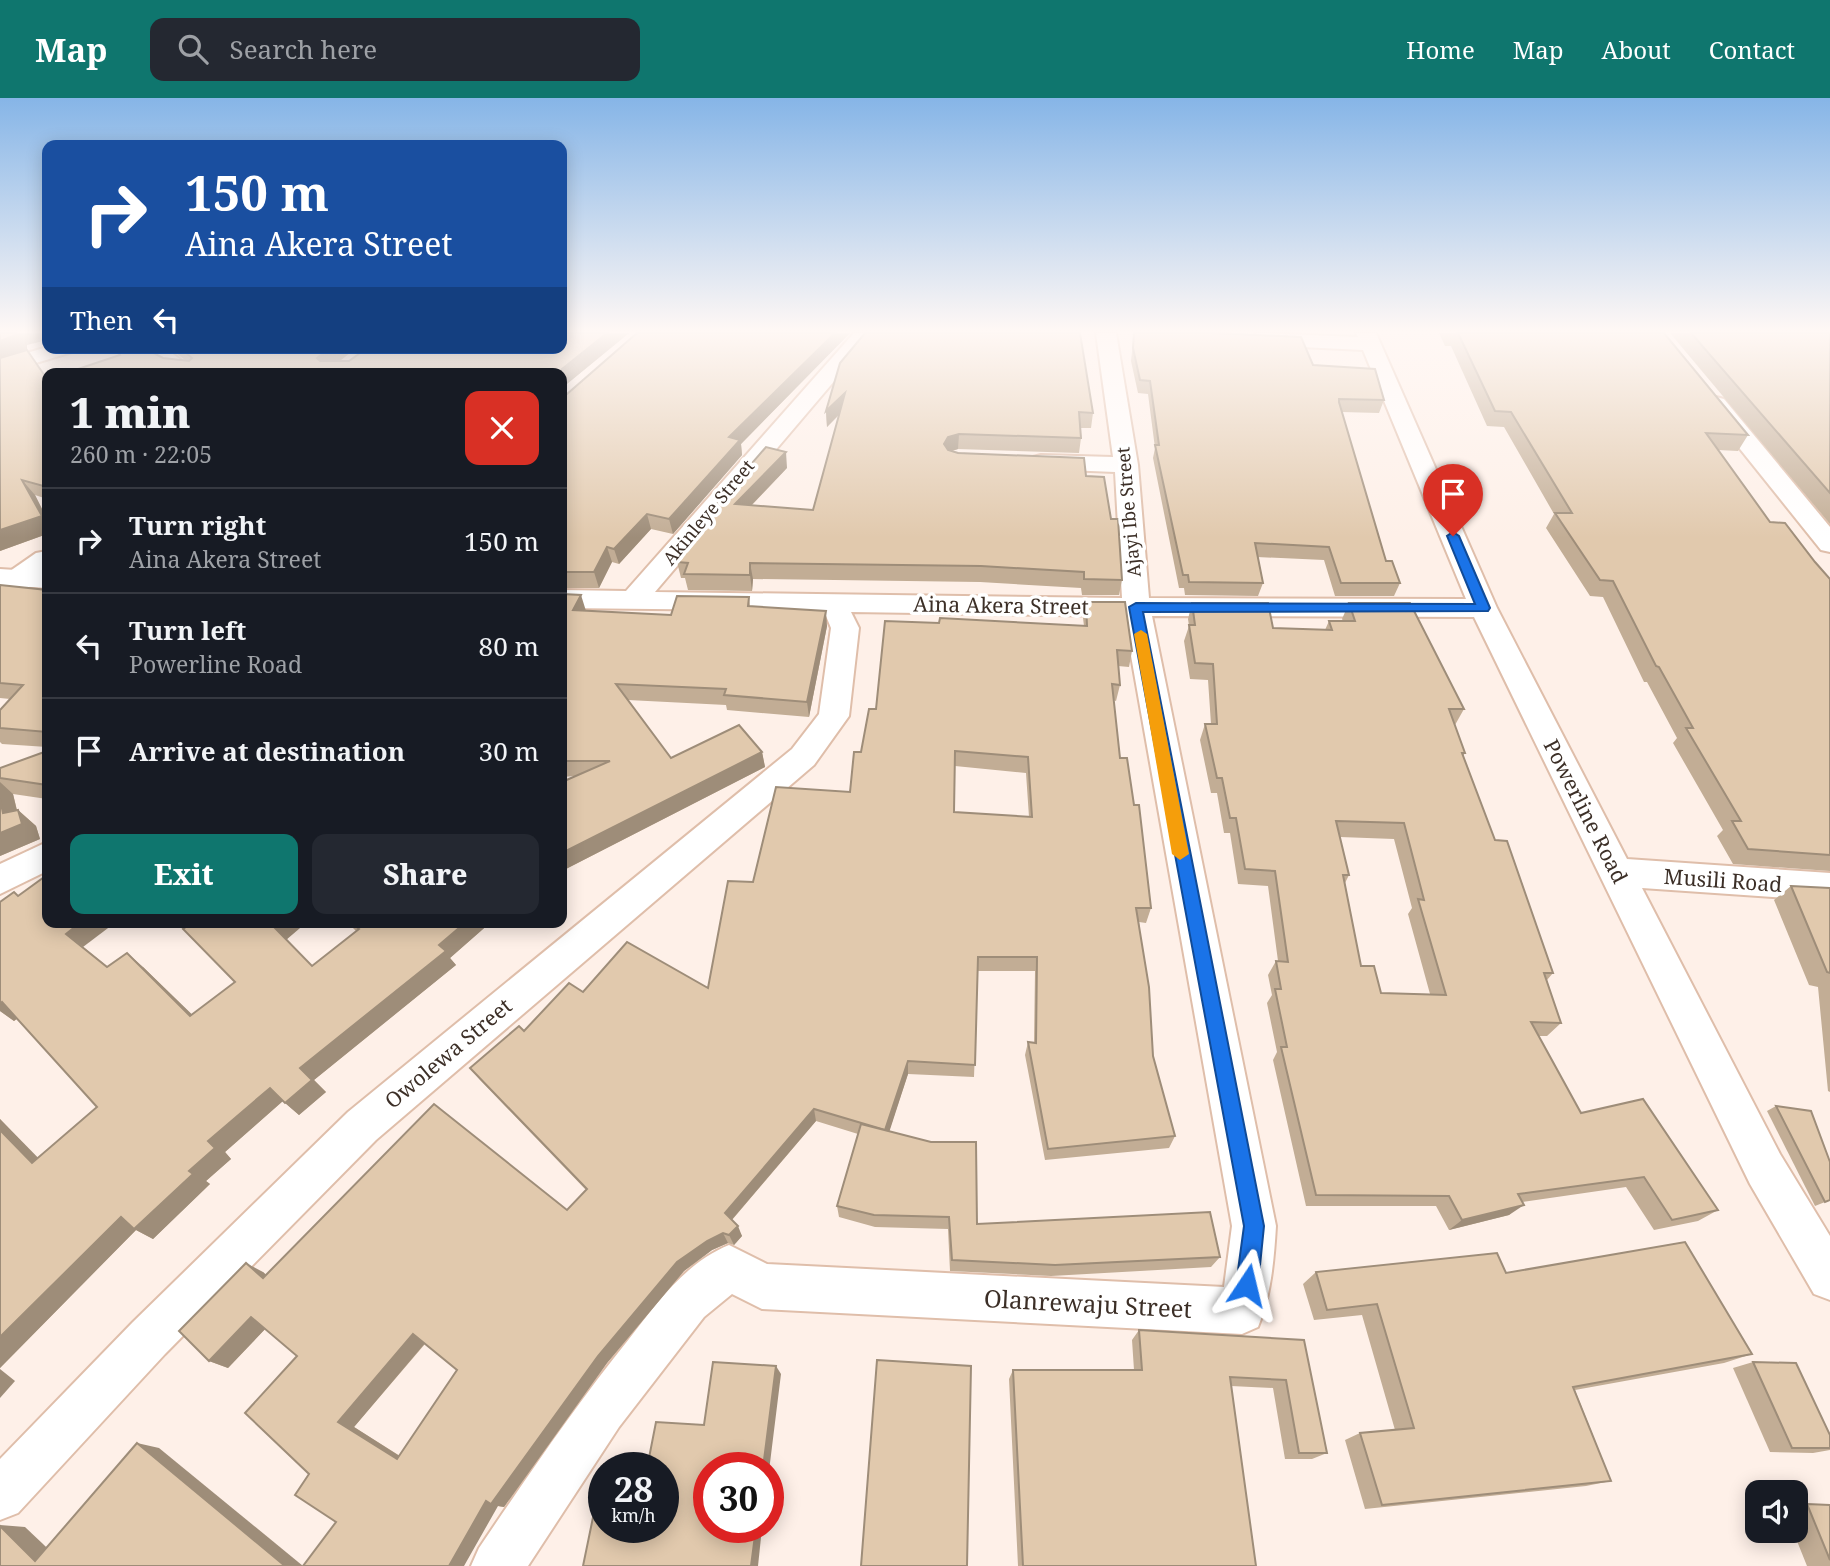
<!DOCTYPE html>
<meta charset="utf-8">
<style>
:root{--surface:#171b24;--page:#242831;--text:#f1f3f6;--muted:#9ea1a6;--line:#363941;--accent:#0f766e}
body{margin:0;font-family:"Noto Serif",serif;background:var(--page);color:var(--text);height:100vh;display:flex;flex-direction:column;font-size:26px;white-space:nowrap}
*{box-sizing:border-box;margin:0}
p{font-size:23px;color:var(--muted)}
.icon{flex:none;width:38px;height:38px;fill:none;stroke:currentColor;stroke-width:2;stroke-linecap:round;stroke-linejoin:round}
.map{position:relative;flex:1;overflow:hidden}
.sheet{position:absolute;left:42px;top:270px;width:525px;height:560px;display:flex;flex-direction:column;background:var(--surface);border-radius:14px;box-shadow:0 4px 18px #0003}
.sheet>*{flex:none}
.hud{position:absolute;left:42px;top:42px;width:525px;height:214px;border-radius:14px;box-shadow:0 4px 18px #0003;background:#1a4fa0;color:#fff;overflow:hidden}
.buttons{position:absolute;left:1745px;top:1382px;display:grid;gap:14px}
.buttons a{display:grid;place-items:center;width:63px;height:63px;border-radius:14px;background:var(--surface);box-shadow:0 4px 18px #0003;font-size:35px}
.speed{position:absolute;left:588px;top:1354px;display:flex;gap:14px;font-size:35px;font-weight:700;text-align:center}
.speed>*{display:grid;place-content:center;width:91px;height:91px;border-radius:50%;background:var(--surface);box-shadow:0 4px 18px #0003;line-height:1}
.speed small{font-size:18px;font-weight:400}
.speed .limit{border:10px solid #d22;background:#fff;color:#111}
.pin{position:absolute;display:grid;place-items:center;width:60px;height:60px;color:#fff;margin:-72px -30px;border-radius:50% 50% 50% 0;rotate:-45deg;box-shadow:0 0 7px #0007}
.pin .icon{rotate:45deg}
.me{position:absolute;width:77px;margin:-38px;rotate:10deg;stroke-linejoin:round;filter:drop-shadow(0 0 5px #0008)}
.turn{display:flex;align-items:center;gap:24px;height:147px;padding:0 28px;font-size:32px}
.turn .icon{width:91px;height:91px;stroke-width:2.5}
.turn b{display:block;font-size:49px;line-height:60px}
.then{display:flex;align-items:center;height:66px;padding:0 28px;background:#0003;gap:14px;font-size:26px}
.round{display:grid;place-items:center;flex:none;width:74px;height:74px;border-radius:14px;background:var(--page)}
.head{display:flex;align-items:center;justify-content:space-between;height:119px;padding:0 28px}
h1{font-size:42px;font-weight:800;line-height:52px}
.primary-button{display:flex;gap:14px;margin-top:auto;padding:14px 28px}
.primary-button a{flex:1;height:80px;border-radius:14px;background:var(--accent);color:#fff;font-size:28px;font-weight:800;line-height:80px;text-align:center}
.primary-button a+a{background:var(--page);color:var(--text)}
ul{padding:0;list-style:none}
li{display:flex;align-items:center;gap:21px;height:105px;padding:0 28px;border-top:2px solid var(--line)}
li div{flex:1}
li b{display:block;font-size:26px}
li em{font-style:normal}
header{display:flex;align-items:center;gap:42px;box-sizing:border-box;height:98px;padding:0 35px;background:var(--accent);color:#fff}
header strong{font-size:33px}
nav{display:flex;gap:38px;margin-inline-start:auto;font-size:24px}
.search{width:490px;height:63px;background:var(--page);display:flex;align-items:center;gap:18px;box-sizing:border-box;padding:0 24px;border-radius:14px;color:var(--muted);font-size:26px}
.map>svg:first-child{display:block}
.lines{fill:none;stroke-linecap:round;stroke-linejoin:round}
.minor-casing{stroke:#dfbeaa;stroke-width:4}
.tertiary-casing{stroke:#dfbeaa;stroke-width:4}
.minor{fill:#fff;fill-rule:evenodd}
.tertiary{fill:#fff;fill-rule:evenodd}
.wall{fill:#c2ad95;fill-rule:evenodd}
.shaded-wall{fill:#9e8d79}
.building{fill:#e1c9ad;stroke:#9e8d79;stroke-width:2;fill-rule:evenodd}
.route{fill:#1a73e8;stroke:#114b97;stroke-width:2}
.slow{fill:#f59e0b}
.labels{text-anchor:middle;dominant-baseline:central;stroke-width:7;stroke-linejoin:round;paint-order:stroke}
.far-street-label{font-size:18px;fill:#3c2f27;stroke:#fff}
.street-label{font-size:21px;fill:#3c2f27;stroke:#fff}
.near-street-label{font-size:24px;fill:#3c2f27;stroke:#fff}
</style>
<header>
<strong>Map</strong>
<div class="search"><svg class="icon" aria-label="search" viewBox="0 0 24 24"><circle cx="10" cy="10" r="6"/><path d="M15 15l6 6"/></svg>Search here</div>
<nav><a>Home</a><a>Map</a><a>About</a><a>Contact</a></nav>
</header>
<div class="map">
<svg width="1830" height="1468" viewBox="0 0 1830 1468">
<rect width="100%" height="100%" fill="#fef0e8"/>
<g class="lines">
<defs>
<g id="minor">
<path d="M854,235H875L655,494L1122,500L1115,374L1041,371L1033,369L1029,364L1033,359L1041,357L1113,359L1096,235H1116L1138,367L1149,500L1466,501L1363,252L1258,247L1248,241L1258,235L1358,239L1356,235H1376L1497,510L1627,761L1830,775V803L1642,790L1780,1056L1830,1138V1202L1814,1196L1750,1086L1474,519L1152,518L1276,1128C1274,1162 1271,1197 1258,1229L1242,1236L762,1211L732,1196L704,1219L619,1329L528,1468H471L479,1450C527,1379 575,1308 629,1241C657,1205 685,1165 729,1147L767,1166L1224,1189L1232,1128L1124,518L851,514L859,530L849,618L814,667L376,1042L165,1256L18,1415L0,1422V1361L133,1224L348,1014L792,651L819,616L831,530L824,513L562,510V492L626,493Z"/>
<path d="M47,249L75,250L72,254L0,276V263Z"/>
<path d="M143,250H165L198,275C172,275 158,272 143,250Z"/>
<path d="M1716,299L1724,301L1830,429V454L1821,452L1708,311L1705,306L1708,301Z"/>
<path d="M0,471L47,474V490L0,487Z"/>
<path d="M47,744V773L0,796V766Z"/>
</g>
<path id="tertiary" d="M47,453V476L11,502L0,505V480L36,455Z"/>
</defs>
<use href="#minor" class="minor-casing"/>
<use href="#tertiary" class="tertiary-casing"/>
<use href="#minor" class="minor"/>
<use href="#tertiary" class="tertiary"/>
</g>
<g class="wall">
<path d="M629,235L562,290V275H66L119,257L114,250H144L163,260L185,262L170,250H356L340,263H349Z"/>
<path d="M637,235H850L741,346L742,357L673,436L651,431L619,466L612,464L599,490H562V297L567,296Z"/>
<path d="M1134,235L1313,267L1384,302L1379,315L1342,314L1386,463L1400,485L1394,498H1335L1324,462L1257,459L1263,485L1258,498L1185,497L1184,490H1179L1153,360L1155,350L1148,296L1138,295L1131,263Z"/>
<path d="M1439,235H1664L1748,337L1738,353L1718,352L1770,424L1815,464L1830,481V773L1733,766L1717,738L1723,732L1673,645L1677,640L1647,584H1644L1603,499L1590,498L1546,430L1554,416L1504,329L1487,328L1451,248H1445Z"/>
<path d="M1670,235H1830V426Z"/>
<path d="M27,247V252L47,281V401L35,397L47,421V436L0,453Z"/>
<path d="M826,313L1093,315L1091,330H1080L1081,340L1079,355L958,351L952,353L1086,378L1122,482L1119,497H1082L1081,490L980,484L753,481L752,493L688,492L685,480H681L677,464L787,370L752,407L813,412L839,317L827,329Z"/>
<path d="M0,487L47,492V649L2,646L0,644V612L10,601L0,600Z"/>
<path d="M562,496L586,513L671,517L749,499L750,508L827,528L809,619L727,612L726,607L628,602L671,660L762,654L765,669L562,773V684L575,678L562,679Z"/>
<path d="M1086,504L1132,553L1129,569L1118,568L1120,587L1116,603L1113,602L1120,660L1134,707L1151,810L1146,825L1139,824L1153,958L1175,1038L1169,1050L1045,1062L1025,957L1028,944L1034,945L1035,873H978L974,979L908,976L889,1033L977,1126L1220,1159L1211,1169L1051,1178L950,1173L948,1131L875,1129L839,1119L837,1108L858,1036L816,1023L732,1122L742,1138L734,1147L728,1145L712,1152L684,1173L607,1265L504,1409L498,1408L336,1424L309,1376L297,1258L265,1231L228,1270L209,1263L263,1174L266,1177L567,1112L586,1092L480,982L470,970L583,894L708,890L753,784L850,694L861,654L876,611L1084,528L1083,520ZM955,668L1026,675L1029,719L954,714ZM425,1246L457,1272L400,1358L354,1329Z"/>
<path d="M1192,505L1273,530L1325,532L1329,523H1343L1342,521L1349,505L1464,611L1455,627L1465,655L1463,658L1495,742L1553,875L1547,882L1561,925L1547,938H1539L1581,1015L1718,1112L1698,1123L1654,1132L1626,1089L1522,1104L1509,1117L1449,1132L1436,1108H1306L1273,962L1277,954L1267,905L1272,897L1268,877L1276,863H1278L1268,788L1238,786L1230,735H1224L1217,695H1211L1200,642L1205,626H1211L1208,582L1190,581L1184,543L1189,528L1188,521ZM1340,739L1394,741L1412,810L1408,816L1430,896L1381,895L1361,868L1345,785L1349,777Z"/>
<path d="M47,653V701L13,696L17,712H18L36,728L40,741L0,758V670Z"/>
<path d="M1791,788L1830,790V994L1828,993L1818,889L1809,887L1774,802Z"/>
<path d="M0,804L83,849L108,869H143L192,917L235,884L307,824L286,841L312,868L356,833L347,824H491L450,860L456,867L314,982L326,994L299,1017L283,1003L225,1054L231,1061L206,1083L210,1086L153,1141L136,1132L0,1270V1021L37,1060L97,1009L17,921L14,923L0,913Z"/>
<path d="M1776,1008L1830,1102L1815,1108L1767,1013Z"/>
<path d="M1316,1174L1506,1175L1752,1256L1724,1265L1575,1292L1611,1383L1586,1388L1365,1411L1345,1342L1360,1335L1395,1332L1362,1217L1314,1222L1303,1186Z"/>
<path d="M1139,1232L1304,1242L1327,1355L1312,1361H1285L1273,1290L1231,1288L1256,1468H1018L1009,1281L1013,1272H1134L1132,1242Z"/>
<path d="M1753,1264L1830,1337V1352L1813,1355L1770,1354L1733,1270Z"/>
<path d="M1807,1406L1830,1407V1468H1807L1793,1433H1796V1407Z"/>
</g>
<g class="shaded-wall">
<path d="M16,235H47V242L27,247V252L0,262V243Z"/>
<path d="M607,235H629L562,290V275H557Z"/>
<path d="M835,235H850L741,346L742,357L673,436L669,421L729,339Z"/>
<path d="M330,250H356L324,275L317,260Z"/>
<path d="M845,295V310L827,329L826,313Z"/>
<path d="M959,336L958,351L948,354L944,346L948,339Z"/>
<path d="M786,354L787,370L738,421L735,406Z"/>
<path d="M22,382L35,397L47,421V436L0,453V432Z"/>
<path d="M647,416L651,431L619,466L614,451Z"/>
<path d="M607,449L612,464L599,490L594,474Z"/>
<path d="M750,465L753,481L752,493L750,477Z"/>
<path d="M581,497L586,513L573,512Z"/>
<path d="M826,513L827,528L809,619L807,604Z"/>
<path d="M762,654L765,669L562,773V755Z"/>
<path d="M0,684L13,696L20,726L18,712L36,728L40,741L0,758V735L3,715L0,701Z"/>
<path d="M81,824H116L83,849L66,836Z"/>
<path d="M277,824H307L286,842L273,828Z"/>
<path d="M466,824H491L450,860L456,867L314,982L326,994L299,1017L285,1005L300,970Z"/>
<path d="M127,855L143,869L206,930L190,918Z"/>
<path d="M2,904L21,917L14,923L0,913V906Z"/>
<path d="M908,963V976L886,1044L885,1033Z"/>
<path d="M270,990L284,1002L225,1054L231,1061L206,1083L210,1086L153,1141L136,1132L0,1270V1239L121,1119L189,1073L208,1043Z"/>
<path d="M814,1011L816,1023L729,1125L725,1115Z"/>
<path d="M0,1021L53,1075L32,1065L0,1032Z"/>
<path d="M1524,1107L1509,1117L1449,1132L1462,1122Z"/>
<path d="M738,1128L742,1138L734,1147L729,1137Z"/>
<path d="M723,1135L728,1145L712,1152L684,1173L607,1265L504,1409L498,1408L464,1468H449L486,1403L598,1258L677,1164L707,1143Z"/>
<path d="M246,1165L263,1174L280,1189L263,1180Z"/>
<path d="M251,1219L269,1227L228,1270L209,1263Z"/>
<path d="M413,1236L426,1244L354,1329L412,1366L397,1361L338,1324Z"/>
<path d="M776,1268L781,1276L768,1381V1370H763Z"/>
<path d="M0,1271L15,1283L0,1300Z"/>
<path d="M137,1345L159,1350L303,1468H285Z"/>
<path d="M0,1427L25,1429L62,1464L35,1463L0,1428Z"/>
<path d="M756,1430H762L758,1468H751Z"/>
</g>
<g class="building">
<path d="M0,235H16V237L0,243Z"/>
<path d="M562,235H607L557,275H66L120,257L116,250H144L163,260L189,263L192,260L180,250H330L317,260L320,263H349L367,250H562Z"/>
<path d="M637,235H835L729,339L740,342L669,421L647,416L614,451L607,449L594,474H562V297L567,296Z"/>
<path d="M865,235H1080L1093,315L1079,314L1081,340L959,336L948,339L944,346L948,352L958,355L1084,360L1086,378L1104,379L1111,421H1118L1122,482L1084,481V474L981,468L750,465V477L684,476L688,465L677,464L689,438L766,349L786,354L735,406L813,412L845,295L826,313L840,265Z"/>
<path d="M1134,235H1211L1301,239L1313,267L1375,271L1384,302L1339,301V304L1386,463H1392L1400,485H1341L1329,449L1255,445L1263,485L1189,484L1188,477H1183L1155,347H1159L1150,283L1140,282L1133,250Z"/>
<path d="M1458,235H1664L1748,337L1706,335L1770,424L1785,425L1815,464L1830,481V757L1748,751L1732,723H1741L1686,630H1693L1659,569L1656,568L1613,483L1600,482L1555,415H1572L1511,314L1495,313Z"/>
<path d="M1691,235H1830V395Z"/>
<path d="M27,252L47,281V389L22,382L42,418L0,432V260Z"/>
<path d="M0,487L47,492V634L0,630V612L23,587L0,585Z"/>
<path d="M562,496L581,497L573,512L671,517L677,498L749,499L748,508L826,513L807,604L724,597L726,591L616,586L671,660L739,627L762,654L562,755V684L610,663H562Z"/>
<path d="M1086,504H1125L1132,553L1117,552L1120,587L1112,586L1120,660H1127L1134,707H1139L1151,810H1136L1149,889L1153,958L1175,1038L1048,1051L1028,944L1036,945L1037,859H978L975,967L908,963L885,1032L814,1011L725,1115L738,1128L729,1137L723,1135L707,1143L677,1164L598,1258L491,1406L486,1403L449,1468H303L336,1424L295,1397L309,1376L245,1315L297,1258L251,1219L209,1263L179,1233L246,1165L263,1180L434,1006L567,1112L587,1091L470,970L519,928L524,933L569,885L583,894L627,844L708,890L728,783L753,784L776,689L850,694L854,654H861L869,611H876L885,523L939,525L940,520L1087,528ZM955,653L1028,659L1032,719L954,714ZM413,1236L457,1272L397,1361L338,1324Z"/>
<path d="M1192,505H1268L1273,530L1332,532L1329,523H1355L1349,505H1410L1464,611H1449L1465,655H1462L1495,742L1507,743L1553,875H1544L1561,925L1531,924L1581,1015L1643,1001L1718,1112L1672,1122L1644,1079L1518,1096L1524,1107L1462,1122L1449,1098L1316,1097L1281,949H1287L1275,891H1281L1276,863L1288,864L1275,773L1245,771L1236,720H1230L1222,680H1217L1205,626H1217L1213,566L1195,565L1189,527H1195ZM1336,723L1404,725L1424,802L1418,801L1446,897L1381,895L1374,868H1361L1343,777H1349Z"/>
<path d="M47,653V687L0,680V670Z"/>
<path d="M0,701L3,715L18,712L22,726L0,735Z"/>
<path d="M47,777V824H81L66,836L107,869L127,855L190,918L235,884L183,831L193,824H277L273,828L312,868L359,831L351,824H466L439,847L446,853L300,970L312,982L285,1005L270,990L208,1043L215,1050L189,1073L193,1076L134,1131L121,1119L0,1239V1032L32,1065L97,1009L2,904L0,906V804L14,794L18,798Z"/>
<path d="M1791,788L1830,790V875L1827,874Z"/>
<path d="M1776,1008L1811,1013L1830,1064V1102L1825,1104Z"/>
<path d="M861,1026L931,1044H976L977,1126L1210,1114L1220,1159L1055,1167L952,1162L949,1119L874,1117L837,1108Z"/>
<path d="M1685,1144L1752,1256L1573,1289L1611,1383L1382,1407L1360,1335L1414,1330L1377,1206L1327,1212L1316,1174L1497,1155L1506,1175Z"/>
<path d="M1139,1232L1304,1242L1327,1355H1299L1286,1282L1230,1279L1256,1468H1023L1013,1272H1142Z"/>
<path d="M877,1262L971,1268L967,1468H861Z"/>
<path d="M713,1264L776,1268L763,1370H709V1430H756L751,1468H583L604,1366L631,1367L633,1359L649,1360L656,1324L704,1327ZM604,1370H663V1430H604Z"/>
<path d="M1753,1264L1796,1265L1830,1337V1350H1792Z"/>
<path d="M137,1345L285,1468H0V1428L35,1463Z"/>
<path d="M1807,1406L1830,1407V1462Z"/>
</g>
<linearGradient id="sky" x2="0" y2="1"><stop stop-color="#86b5e7"/><stop offset="0.53" stop-color="#fff8f5"/><stop offset="1" stop-color="#fff8f5" stop-opacity="0"/></linearGradient>
<rect width="1830" height="440" fill="url(#sky)"/>
<path class="route" d="M1453,434L1459,438L1490,510L1488,513L1143,514L1264,1128L1258,1187L1255,1195L1247,1198L1239,1195L1236,1187L1244,1128L1129,509L1136,505L1475,506L1447,438Z"/>
<path class="slow" d="M1141,532L1147,536L1189,756L1180,762L1172,756L1134,536Z"/>
<g class="labels">
<g class="far-street-label">
<text transform="translate(708 414) rotate(-50)">Akinleye Street</text>
<text transform="translate(1128 414) rotate(-95)">Ajayi Ibe Street</text>
</g>
<g class="street-label">
<text transform="translate(1001 507) rotate(1)">Aina Akera Street</text>
<text transform="translate(1586 713) rotate(63)">Powerline Road</text>
<text transform="translate(1723 782) rotate(4)">Musili Road</text>
<text transform="translate(448 955) rotate(-40)">Owolewa Street</text>
</g>
<g class="near-street-label">
<text transform="translate(1088 1205) rotate(3)">Olanrewaju Street</text>
</g>
</g>
</svg>
<div class="buttons">
<a><svg class="icon" aria-label="sound" viewBox="0 0 24 24"><path d="M4 9h4l5-4v14l-5-4H4zM17 9q2 3 0 6"/></svg></a>
</div>
<div class="speed"><div>28<small>km/h</small></div><div class="limit">30</div></div>
<div class="pin" style="left:1453px;top:438px;background:#d93025"><svg class="icon" aria-label="arrive" viewBox="0 0 24 24"><path d="M6 21V4h12l-3 4 3 4H6"/></svg></div>
<svg class="me" style="left:1247px;top:1187px" viewBox="-20 -20 40 40"><path d="M0-17L14 15 0 8-14 15z" fill="#1a73e8" stroke="#fff" stroke-width="4"/></svg>
<div class="hud">
<div class="turn"><svg class="icon" aria-label="right" viewBox="0 0 24 24"><path d="M7 20v-9h11M14 6l5 5-5 5"/></svg><div><b>150 m</b>Aina Akera Street</div></div>
<div class="then">Then<svg class="icon" aria-label="left" viewBox="0 0 24 24"><path d="M17 20v-9H6M10 6l-5 5 5 5"/></svg></div>
</div>
<section class="sheet">
<div class="head"><div><h1>1 min</h1><p>260 m · 22:05</p></div><a class="round" style="background:#d93025;color:#fff"><svg class="icon" aria-label="close" viewBox="0 0 24 24"><path d="M6 6l12 12M18 6L6 18"/></svg></a></div>
<ul>
<li><svg class="icon" aria-label="right" viewBox="0 0 24 24"><path d="M7 20v-9h11M14 6l5 5-5 5"/></svg><div><b>Turn right</b><p>Aina Akera Street</p></div><em>150 m</em></li>
<li><svg class="icon" aria-label="left" viewBox="0 0 24 24"><path d="M17 20v-9H6M10 6l-5 5 5 5"/></svg><div><b>Turn left</b><p>Powerline Road</p></div><em>80 m</em></li>
<li><svg class="icon" aria-label="arrive" viewBox="0 0 24 24"><path d="M6 21V4h12l-3 4 3 4H6"/></svg><div><b>Arrive at destination</b></div><em>30 m</em></li>
</ul>
<div class="primary-button"><a>Exit</a><a>Share</a></div>
</section>
</div>
